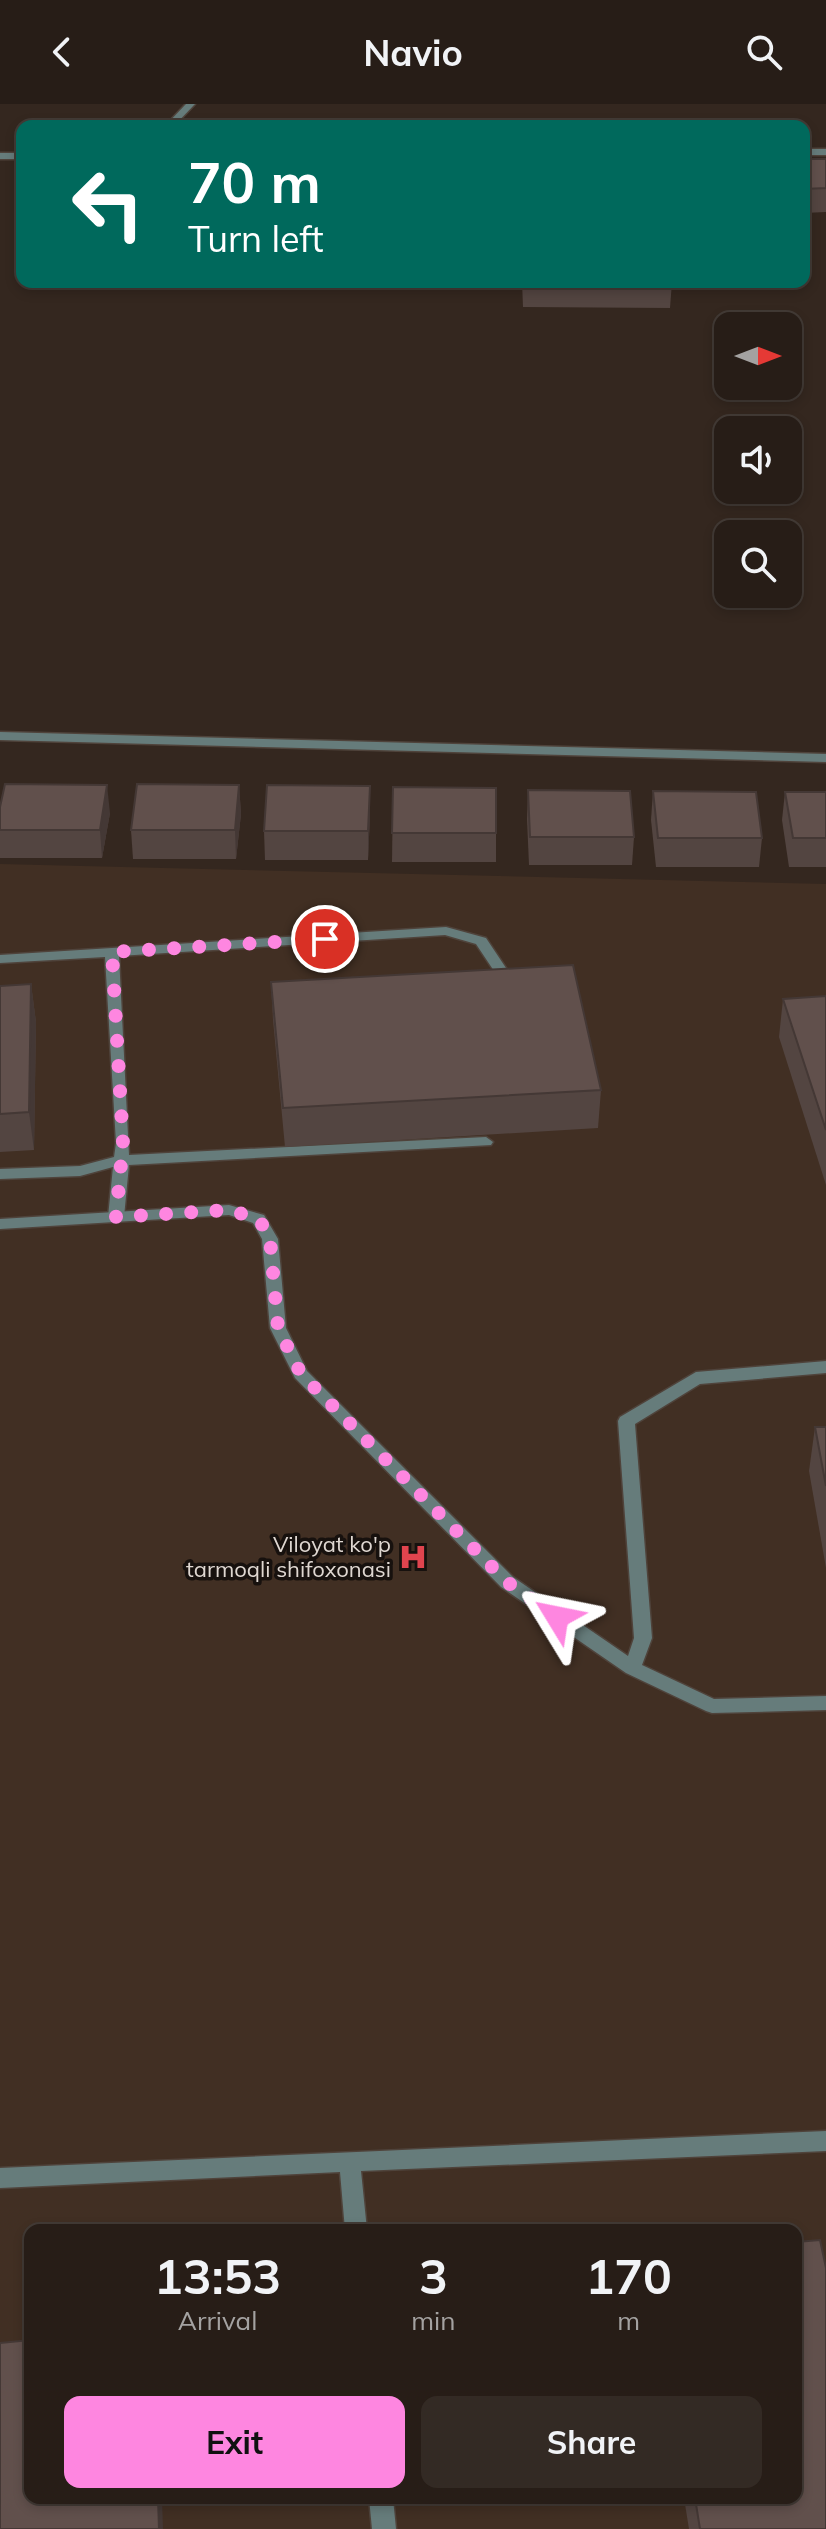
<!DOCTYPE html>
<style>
:root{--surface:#271d17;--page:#332a24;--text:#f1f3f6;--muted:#a4a2a1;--line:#433b36;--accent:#fe86e0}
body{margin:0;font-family:Mulish,sans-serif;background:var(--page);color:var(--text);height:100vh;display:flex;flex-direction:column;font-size:30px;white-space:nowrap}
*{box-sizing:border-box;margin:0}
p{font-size:26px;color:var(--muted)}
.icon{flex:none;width:44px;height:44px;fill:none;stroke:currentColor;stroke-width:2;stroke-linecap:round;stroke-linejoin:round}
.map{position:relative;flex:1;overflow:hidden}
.drawer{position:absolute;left:24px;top:2120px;width:778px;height:280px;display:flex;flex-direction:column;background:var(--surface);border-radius:16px;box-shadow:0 4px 12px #0003,0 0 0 2px var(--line)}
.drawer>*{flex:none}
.hud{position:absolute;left:16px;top:16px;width:794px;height:168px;border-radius:16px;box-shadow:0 4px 12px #0003,0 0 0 2px var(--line);background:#00695c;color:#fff;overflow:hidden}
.needle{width:52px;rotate:90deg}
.tools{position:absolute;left:714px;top:208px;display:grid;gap:16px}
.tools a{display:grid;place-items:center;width:88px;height:88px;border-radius:16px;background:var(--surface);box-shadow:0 4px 12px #0003,0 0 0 2px var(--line);font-size:40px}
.pin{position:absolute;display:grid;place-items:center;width:68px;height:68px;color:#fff;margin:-34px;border:4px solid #fff;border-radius:50%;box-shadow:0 2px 8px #0007}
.me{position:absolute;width:88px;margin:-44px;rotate:305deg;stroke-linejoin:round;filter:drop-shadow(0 0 6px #0008)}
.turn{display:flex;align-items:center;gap:28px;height:168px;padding:0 40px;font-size:36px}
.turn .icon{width:104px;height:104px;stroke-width:2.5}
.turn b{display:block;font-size:56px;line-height:68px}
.eta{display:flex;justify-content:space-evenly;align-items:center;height:136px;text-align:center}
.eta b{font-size:48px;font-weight:700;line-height:56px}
.button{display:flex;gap:16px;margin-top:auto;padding:16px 40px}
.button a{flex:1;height:92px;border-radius:16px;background:var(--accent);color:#111;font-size:32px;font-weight:700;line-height:92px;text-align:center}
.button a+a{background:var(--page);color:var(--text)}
header{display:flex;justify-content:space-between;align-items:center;height:104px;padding:0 40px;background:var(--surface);font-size:36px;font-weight:700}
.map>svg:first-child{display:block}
.built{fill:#412f23;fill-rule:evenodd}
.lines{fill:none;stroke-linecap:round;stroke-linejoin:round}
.service-casing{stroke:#4f433b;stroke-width:3}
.minor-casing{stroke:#4f433b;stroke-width:3}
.service{fill:#667c7b;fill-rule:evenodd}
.minor{fill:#667c7b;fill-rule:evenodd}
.wall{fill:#534541}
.shaded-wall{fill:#443835}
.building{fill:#61504c;stroke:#443835;stroke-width:2}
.route{stroke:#fe86e0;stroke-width:14;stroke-dasharray:0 25.2}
.labels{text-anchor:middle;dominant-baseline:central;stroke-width:7;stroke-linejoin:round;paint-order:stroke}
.poi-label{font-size:22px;fill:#dfd7d1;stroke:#17110e;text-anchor:end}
</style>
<header><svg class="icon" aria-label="back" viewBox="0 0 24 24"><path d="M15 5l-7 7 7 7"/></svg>Navio<svg class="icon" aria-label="search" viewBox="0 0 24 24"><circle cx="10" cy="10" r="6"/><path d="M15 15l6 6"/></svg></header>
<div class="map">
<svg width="826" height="2425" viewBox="0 0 826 2425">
<rect width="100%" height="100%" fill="#34271f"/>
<path class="built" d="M0,760L826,780V2425H0ZM30,2126H796V2394H30Z"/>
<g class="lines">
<defs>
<path id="service" d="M446,823L486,834L516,879L514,882H504L476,840L445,831L119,852L129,1051L486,1033L493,1038L491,1041L129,1061L124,1113L116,1118L108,1113L113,1063L80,1072L0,1075V1065L80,1062L114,1053L116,1039L105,853L0,859V851Z"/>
<g id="minor">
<path d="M186,0H195L174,22H165Z"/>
<rect x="804" y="45" width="22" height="6"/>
<rect x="0" y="49" width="22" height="6"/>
<path d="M0,628L826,650V658L0,636Z"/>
<path d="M229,1101L264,1111L278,1135L286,1224L307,1267L513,1473L628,1552L634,1534L618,1317L620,1313L696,1268L826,1257V1269L700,1280L635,1320L652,1534L642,1561L714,1595L826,1592V1606L712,1609L706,1607L626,1569L501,1483L295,1274L270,1224L262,1135L253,1119L229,1111L0,1125V1115Z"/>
<path d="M826,2027V2047L361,2067L367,2126H345L340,2068L0,2084V2064Z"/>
<path d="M369,2394H393L396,2425H372Z"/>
</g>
</defs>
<use href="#service" class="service-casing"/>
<use href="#minor" class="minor-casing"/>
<use href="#service" class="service"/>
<use href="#minor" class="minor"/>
</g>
<g class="wall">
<path d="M804,55H826V108L804,109Z"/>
<path d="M522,178H672L670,204L523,203Z"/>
<path d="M239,681L241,710L236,755H133L131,726Z"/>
<path d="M393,683L496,729V758H392Z"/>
<path d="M528,686L634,733L632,761H529L527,715Z"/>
<path d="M653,687L762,734L759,763H656L651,716Z"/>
<path d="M785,688H826V763H789L782,716Z"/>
<path d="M0,703L110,709L102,754H0Z"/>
<path d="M370,711L368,756H265L264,727Z"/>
<path d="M271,878L601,986L598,1024L285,1043L273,916Z"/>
<path d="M31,880L36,918L34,1046L0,1048V882Z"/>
<path d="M826,892V1081L779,933L783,895Z"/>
<path d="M815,1323H826V1464L809,1367Z"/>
<path d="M684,2394H796L826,2425H689Z"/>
</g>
<g class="shaded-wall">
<path d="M107,681L110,709L102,754L100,726Z"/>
<path d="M239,681L241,710L236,755L235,726Z"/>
<path d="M370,682V711L368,756V727Z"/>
<path d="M31,880L36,918L34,1046L29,1008Z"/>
<path d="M158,2394H162L163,2425H159Z"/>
</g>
<g class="building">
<path d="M804,55H826V84L804,85Z"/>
<path d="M524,178H672V179Z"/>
<path d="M5,680L107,681L100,726H0V703Z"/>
<path d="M137,680L239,681L235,726H131Z"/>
<path d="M267,681L370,682L368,727H264Z"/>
<path d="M393,683L496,684V729H392Z"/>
<path d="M528,686L630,687L634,733H530Z"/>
<path d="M653,687L756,688L762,734H658Z"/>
<path d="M785,688H826V734H793Z"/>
<path d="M573,861L601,986L283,1004L271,878Z"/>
<path d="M31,880L29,1008L0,1010V882Z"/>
<path d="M826,892V1026L783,895Z"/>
<path d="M815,1323H826V1382Z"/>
<path d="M820,2136L826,2164V2425H700L695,2394H796V2138Z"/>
<path d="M30,2236V2394H158L159,2425H0V2239Z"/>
</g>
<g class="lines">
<path class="route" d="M325,835L112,848L123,1039L116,1113L229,1106L259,1115L270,1135L278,1224L301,1270L507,1478L557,1513"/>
</g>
<defs>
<symbol id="hospital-bare" viewBox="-9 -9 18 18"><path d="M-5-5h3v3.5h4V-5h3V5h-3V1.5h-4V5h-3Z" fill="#e0444e" stroke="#17110e" stroke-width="2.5" paint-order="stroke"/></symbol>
</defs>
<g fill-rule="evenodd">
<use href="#hospital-bare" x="393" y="1433" width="40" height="40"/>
</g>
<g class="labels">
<g class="poi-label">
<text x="391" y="1440">Viloyat ko'p<tspan x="391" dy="25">tarmoqli shifoxonasi</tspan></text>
</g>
</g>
</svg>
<div class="tools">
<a><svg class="needle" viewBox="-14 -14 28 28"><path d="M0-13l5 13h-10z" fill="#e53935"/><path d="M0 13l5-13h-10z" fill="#a4a2a1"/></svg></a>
<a><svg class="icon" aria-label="sound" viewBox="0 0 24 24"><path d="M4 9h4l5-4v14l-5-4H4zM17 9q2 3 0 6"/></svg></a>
<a><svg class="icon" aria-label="search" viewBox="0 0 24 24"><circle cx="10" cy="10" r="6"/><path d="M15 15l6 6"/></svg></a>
</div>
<div class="pin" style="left:325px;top:835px;background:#d93025"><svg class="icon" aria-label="arrive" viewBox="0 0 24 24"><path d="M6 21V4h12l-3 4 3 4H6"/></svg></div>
<svg class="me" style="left:557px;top:1513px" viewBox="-20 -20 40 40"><path d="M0-17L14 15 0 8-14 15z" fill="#fe86e0" stroke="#fff" stroke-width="4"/></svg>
<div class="hud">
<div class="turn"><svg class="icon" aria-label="left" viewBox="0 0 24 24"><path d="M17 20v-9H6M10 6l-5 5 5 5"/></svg><div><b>70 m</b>Turn left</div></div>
</div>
<section class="drawer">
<div class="eta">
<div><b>13:53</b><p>Arrival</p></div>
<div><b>3</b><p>min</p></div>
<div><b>170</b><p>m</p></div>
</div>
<div class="button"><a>Exit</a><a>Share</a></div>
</section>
</div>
